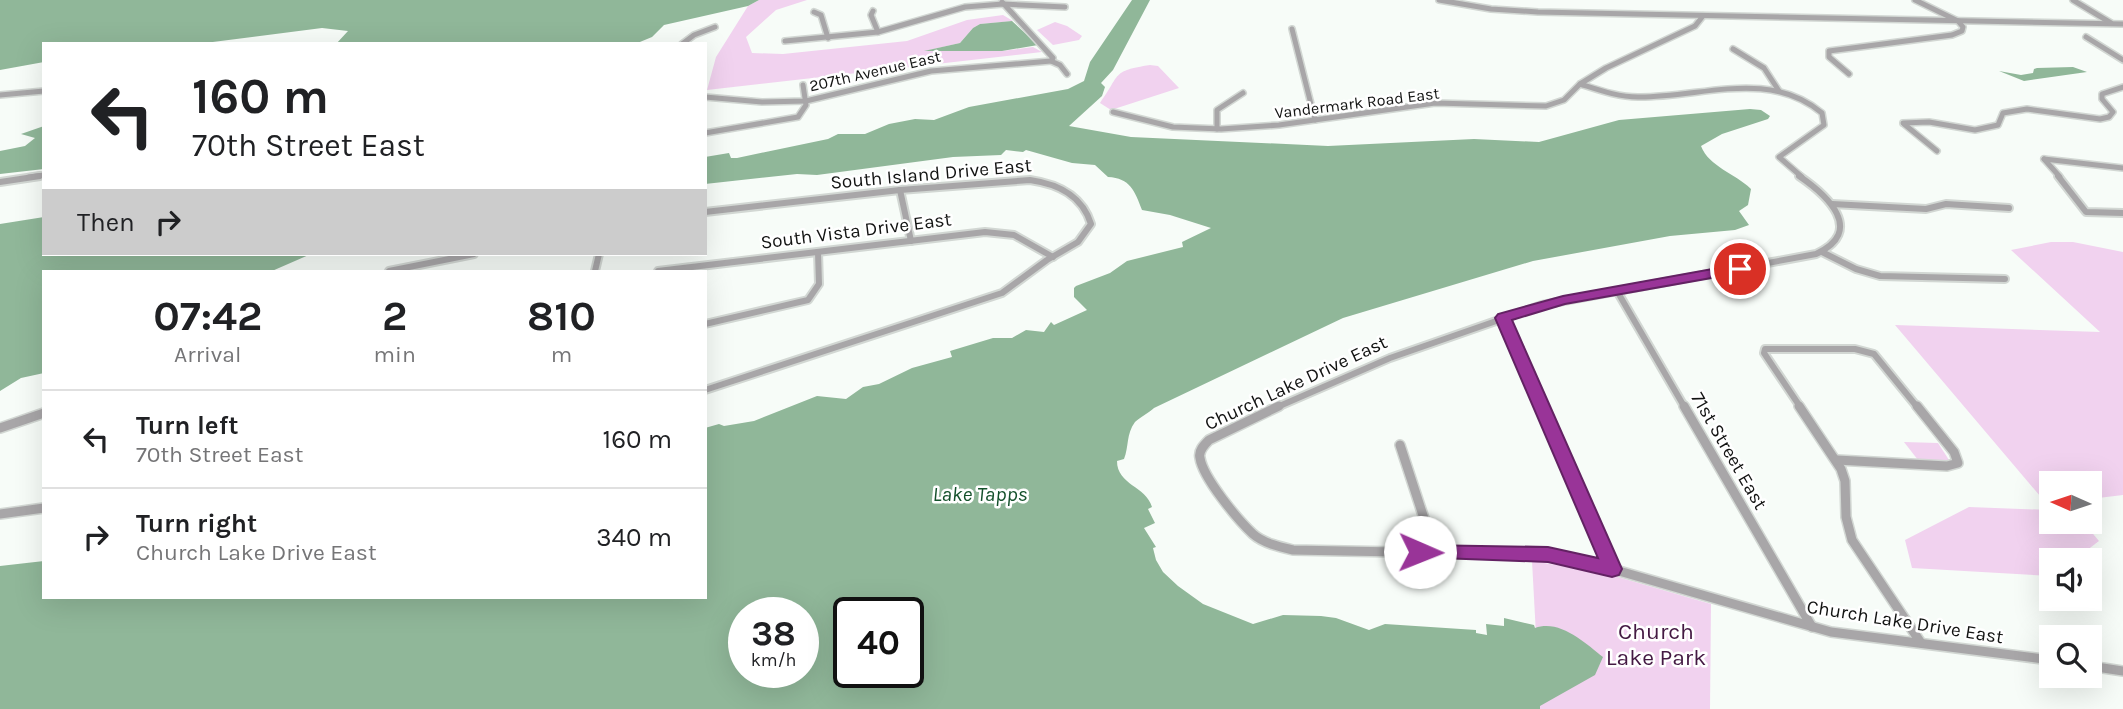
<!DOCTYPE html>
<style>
:root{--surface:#fff;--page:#f2f2f2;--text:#202124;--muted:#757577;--line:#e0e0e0}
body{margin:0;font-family:Karla,sans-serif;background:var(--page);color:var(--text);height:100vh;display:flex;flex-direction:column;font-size:26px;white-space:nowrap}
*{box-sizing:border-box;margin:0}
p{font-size:23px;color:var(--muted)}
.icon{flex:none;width:38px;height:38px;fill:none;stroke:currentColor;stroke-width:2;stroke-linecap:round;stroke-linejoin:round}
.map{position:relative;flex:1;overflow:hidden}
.details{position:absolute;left:42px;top:270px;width:665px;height:329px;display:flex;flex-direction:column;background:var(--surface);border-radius:0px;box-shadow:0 7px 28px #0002}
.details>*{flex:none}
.guide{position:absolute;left:42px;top:42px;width:665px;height:214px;border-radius:0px;box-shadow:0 7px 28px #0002;background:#fff;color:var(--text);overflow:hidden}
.needle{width:46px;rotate:273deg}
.buttons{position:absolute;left:2039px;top:471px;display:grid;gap:14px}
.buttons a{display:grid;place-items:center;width:63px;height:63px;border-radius:0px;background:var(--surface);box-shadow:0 7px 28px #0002;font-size:35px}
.speed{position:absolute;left:728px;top:597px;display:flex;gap:14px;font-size:35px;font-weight:700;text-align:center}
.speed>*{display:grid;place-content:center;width:91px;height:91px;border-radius:50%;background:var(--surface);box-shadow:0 7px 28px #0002;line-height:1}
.speed small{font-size:18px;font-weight:400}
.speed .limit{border:4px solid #111;border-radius:10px;background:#fff;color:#111}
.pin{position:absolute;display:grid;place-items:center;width:60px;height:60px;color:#fff;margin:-30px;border:4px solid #fff;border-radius:50%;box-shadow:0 2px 7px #0007}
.me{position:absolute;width:77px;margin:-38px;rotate:91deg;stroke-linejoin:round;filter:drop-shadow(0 0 5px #0008)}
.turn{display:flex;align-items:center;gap:24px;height:147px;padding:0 35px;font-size:32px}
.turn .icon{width:91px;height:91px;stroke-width:2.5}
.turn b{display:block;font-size:49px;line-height:60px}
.then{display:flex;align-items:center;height:66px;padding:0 35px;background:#0003;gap:14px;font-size:26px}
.eta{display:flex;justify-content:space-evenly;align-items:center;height:119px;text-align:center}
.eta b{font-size:42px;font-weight:700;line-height:49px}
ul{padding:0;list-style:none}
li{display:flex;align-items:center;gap:21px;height:98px;padding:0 35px;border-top:2px solid var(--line)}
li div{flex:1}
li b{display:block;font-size:26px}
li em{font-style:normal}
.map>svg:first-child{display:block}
.green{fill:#f1d2ef}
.water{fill:#90b799;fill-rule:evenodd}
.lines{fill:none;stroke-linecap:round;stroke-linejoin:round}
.minor-far2-casing{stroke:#d2d7d3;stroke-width:8}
.minor-far1-casing{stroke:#d2d7d3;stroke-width:10}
.minor-casing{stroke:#d2d7d3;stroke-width:12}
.minor-far2{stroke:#a8a6a8;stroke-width:5}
.minor-far1{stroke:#a8a6a8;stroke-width:6}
.minor{stroke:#a8a6a8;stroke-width:9}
.route{fill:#993498;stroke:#632263;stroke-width:2}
.labels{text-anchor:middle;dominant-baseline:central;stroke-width:5;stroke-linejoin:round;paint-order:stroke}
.far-street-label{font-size:16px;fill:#121312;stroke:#fff}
.street-label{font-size:19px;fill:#121312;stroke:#fff}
.water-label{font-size:21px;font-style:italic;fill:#14512b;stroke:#fff}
.near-park-label{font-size:23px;fill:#441943;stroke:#fff}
</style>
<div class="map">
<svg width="2123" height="709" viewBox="0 0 2123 709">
<rect width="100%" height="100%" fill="#f7fcf8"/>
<g class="green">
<path d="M759,0H867H807L776,10L746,37L752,53L783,54L907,41L967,20L1003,15L1013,21L980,24L973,28L960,43L925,51H1002L1033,47L1042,52L707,90L716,57L748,6Z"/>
<path d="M1055,22L1067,26L1082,36L1079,40L1053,45L1037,30Z"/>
<path d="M1150,65L1158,66L1179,88L1111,110L1100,103C1121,74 1111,71 1150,65Z"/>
<path d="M2051,242H2073L2123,252V495L2090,499V483H2051V509L1895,325L2100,332L2011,250Z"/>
<path d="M1904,442L1938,443L1949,460L1945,462L1918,460Z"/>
<path d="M1969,507L2051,510V522H2083L2099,541L2074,560H2051V576L1912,568L1905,540Z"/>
<path d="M1532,561L1604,573L1711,604L1710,709H1540Z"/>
</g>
<g class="water">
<path d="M0,0H759L748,6L664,25L652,37L635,44H336L348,31L322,28L197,44H44V62L0,70Z"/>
<path d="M1132,0H1150L1113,70L1101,83L1105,87L1102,96L1069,126L1131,137L1328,146L1474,139L1539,142L1619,120L1750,109L1761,110L1770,116L1768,119L1722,134L1701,146C1709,167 1735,173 1751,189L1748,205L1739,211L1749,225L1735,230L1670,236L1533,261L1343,318L1154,408C1149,413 1140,417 1135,422C1126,434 1129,447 1124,459L1117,461C1117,485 1146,486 1152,507L1148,509L1155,523L1144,528L1156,547L1153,548L1156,560L1163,572L1178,586L1203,604L1253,624L1283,615L1321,616L1336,618L1369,630L1385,624L1476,630V633L1487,635L1486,624L1504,626V618L1534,625L1535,628C1560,619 1585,643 1603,657L1595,675L1540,706V709H0V566L44,561V597H705V428L719,424L724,426L754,421L817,396L846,399L863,387L879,384L912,368L952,357L950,351L993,338H1012L1026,330L1044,332L1051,322L1054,325L1087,310L1074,297V288L1076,286L1110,273L1127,261L1183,247L1182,242L1211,228L1170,215L1142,210C1135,191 1130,178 1108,177L1095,165L1072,163L1026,150L1023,152L1006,150L1001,155L953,157L817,175L797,174L705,184V157L729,153L731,158H737L828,139L838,134H865L889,124L915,119L934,120L969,107L1068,89L1084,81L1090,62ZM744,612H803V672H744ZM849,612H908V672H849Z"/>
<path d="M1012,21L1038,45L1002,51H924L960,43L973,28L980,24Z"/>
<path d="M2073,67L2087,72L2024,81L1999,71L2021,75L2033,73L2034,69L2037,68Z"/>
<path d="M44,126V169L0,174V151L25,146L35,138L21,134Z"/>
<path d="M44,217V254H311L272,271H44V373L21,378L0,391V224Z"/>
</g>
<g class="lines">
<defs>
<g id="minor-far2">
<path d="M1439,0L1491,9L1538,12L2123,24"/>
<path d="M2073,0L2111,23"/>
<path d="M1002,2L1053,58L1051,61L1060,65L1067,74"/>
<path d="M873,11L871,15L878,32"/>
<path d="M814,12L821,15L828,38"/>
<path d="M1292,29L1315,120"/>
<path d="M2086,37L2123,60"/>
<path d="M785,41L878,32L965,7L1003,4L1065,7"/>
<path d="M682,44L694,35L715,27"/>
<path d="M1733,49L1764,68L1779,91"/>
<path d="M1849,74L1829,57V51L1952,35L1962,31L1963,27L1958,21L1915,0"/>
<path d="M1580,84C1599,90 1618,97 1638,97C1701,98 1768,68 1822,113L1824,125L1779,157L1802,177"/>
<path d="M0,95L44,91"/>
<path d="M705,97L762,102L806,101L931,71L1051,61"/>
<path d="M1113,112L1173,127L1221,129L1279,125L1435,103L1546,106L1564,100L1580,84L1606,68L1695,26L1703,16"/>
<path d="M1903,123L1929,122L1975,130L1998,125L2003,113L2027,109L2100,119L2109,117L2113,112L2102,99V94L2123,87"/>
<path d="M1904,124L1937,151"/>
<path d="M1217,129V110L1243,93"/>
<path d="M705,133L798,117L806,105L803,85"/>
<path d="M2044,159L2060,177"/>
<path d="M2044,159L2123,168"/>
<path d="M29,177L44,175"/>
</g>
<g id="minor-far1">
<path d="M2058,176L2086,212L2123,213"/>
<path d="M0,182L40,176"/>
<path d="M900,190L911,241"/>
<path d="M1832,204L1926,209L1946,204L2009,208"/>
<path d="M705,212L900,190L1030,180C1058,184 1082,195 1091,224L1078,242L1047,260L1002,293L705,390"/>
<path d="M1822,252L1856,269L1880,276L2005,279"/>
<path d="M389,271L474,254"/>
<path d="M595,271L599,254"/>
<path d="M658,271L985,232L1014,235L1053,257"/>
<path d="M1617,291L1685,408"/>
<path d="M1503,318L1542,408"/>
<path d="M705,324L808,300L819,284L818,252"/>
<path d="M1275,408L1390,358L1542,305L1816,254C1866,231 1827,195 1799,176"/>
<path d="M1801,408L1764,353L1765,349H1855L1874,354L1918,408"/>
</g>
<g id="minor">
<path d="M1279,406L1209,440C1204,445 1198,451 1200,458C1203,478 1238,520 1253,534C1263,543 1280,547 1293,550L1548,555L1612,569L1831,632L2051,660"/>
<path d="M1541,406L1612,569"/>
<path d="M1684,406L1812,627"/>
<path d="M1799,406L1841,469L1845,481L1846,517L1852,540L1921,643"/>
<path d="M0,428L44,413"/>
<path d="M1400,445L1435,552"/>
<path d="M1837,460L1947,466L1958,463L1954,452L1917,406"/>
<path d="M0,514L44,508"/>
<path d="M2090,666L2123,671"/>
</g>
</defs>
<use href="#minor-far2" class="minor-far2-casing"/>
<use href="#minor-far1" class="minor-far1-casing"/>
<use href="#minor" class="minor-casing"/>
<use href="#minor-far2" class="minor-far2"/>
<use href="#minor-far1" class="minor-far1"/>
<use href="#minor" class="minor"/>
</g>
<path class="route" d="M1740,264L1747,269L1745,272L1565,304L1512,320L1622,569L1619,575L1612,577L1548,562L1413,557L1411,552L1413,547L1420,545L1548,547L1598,558L1495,318L1498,314L1563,296Z"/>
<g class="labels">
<g class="far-street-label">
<text transform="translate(875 71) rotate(-13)">207th Avenue East</text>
<text transform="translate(1357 103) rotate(-7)">Vandermark Road East</text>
</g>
<g class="street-label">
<text transform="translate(931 174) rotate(-5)">South Island Drive East</text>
<text transform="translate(856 231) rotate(-7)">South Vista Drive East</text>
<text transform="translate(1296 383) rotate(-25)">Church Lake Drive East</text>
<text transform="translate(1729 451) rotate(60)">71st Street East</text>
<text transform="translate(1905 622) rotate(9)">Church Lake Drive East</text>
</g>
<g class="water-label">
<text x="980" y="494">Lake Tapps</text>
</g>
<g class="near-park-label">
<text x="1656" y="631">Church<tspan x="1656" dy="26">Lake Park</tspan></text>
</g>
</g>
</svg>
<div class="buttons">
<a><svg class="needle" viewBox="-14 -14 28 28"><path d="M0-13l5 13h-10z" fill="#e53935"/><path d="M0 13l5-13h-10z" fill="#757577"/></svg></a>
<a><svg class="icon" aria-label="sound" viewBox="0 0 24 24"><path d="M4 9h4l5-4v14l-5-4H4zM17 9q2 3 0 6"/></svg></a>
<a><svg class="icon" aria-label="search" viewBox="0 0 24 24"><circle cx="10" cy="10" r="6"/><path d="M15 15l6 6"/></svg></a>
</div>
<div class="speed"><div>38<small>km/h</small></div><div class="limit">40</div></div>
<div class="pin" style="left:1740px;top:269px;background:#d93025"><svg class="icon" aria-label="arrive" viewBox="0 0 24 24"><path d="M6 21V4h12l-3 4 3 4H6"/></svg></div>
<svg class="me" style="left:1420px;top:552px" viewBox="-20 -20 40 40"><circle r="19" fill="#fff"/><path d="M0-13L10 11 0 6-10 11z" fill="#993498"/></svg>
<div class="guide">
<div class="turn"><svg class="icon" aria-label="left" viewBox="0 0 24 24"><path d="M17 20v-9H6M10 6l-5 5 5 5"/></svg><div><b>160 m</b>70th Street East</div></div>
<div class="then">Then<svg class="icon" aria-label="right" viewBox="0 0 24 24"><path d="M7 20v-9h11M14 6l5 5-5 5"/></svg></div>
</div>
<section class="details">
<div class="eta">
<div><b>07:42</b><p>Arrival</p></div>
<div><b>2</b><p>min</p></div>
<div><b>810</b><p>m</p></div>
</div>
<ul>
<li><svg class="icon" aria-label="left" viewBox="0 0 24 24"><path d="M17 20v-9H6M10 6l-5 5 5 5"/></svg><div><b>Turn left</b><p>70th Street East</p></div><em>160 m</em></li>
<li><svg class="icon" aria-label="right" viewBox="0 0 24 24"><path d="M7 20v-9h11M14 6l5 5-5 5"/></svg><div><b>Turn right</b><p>Church Lake Drive East</p></div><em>340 m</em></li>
</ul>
</section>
</div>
